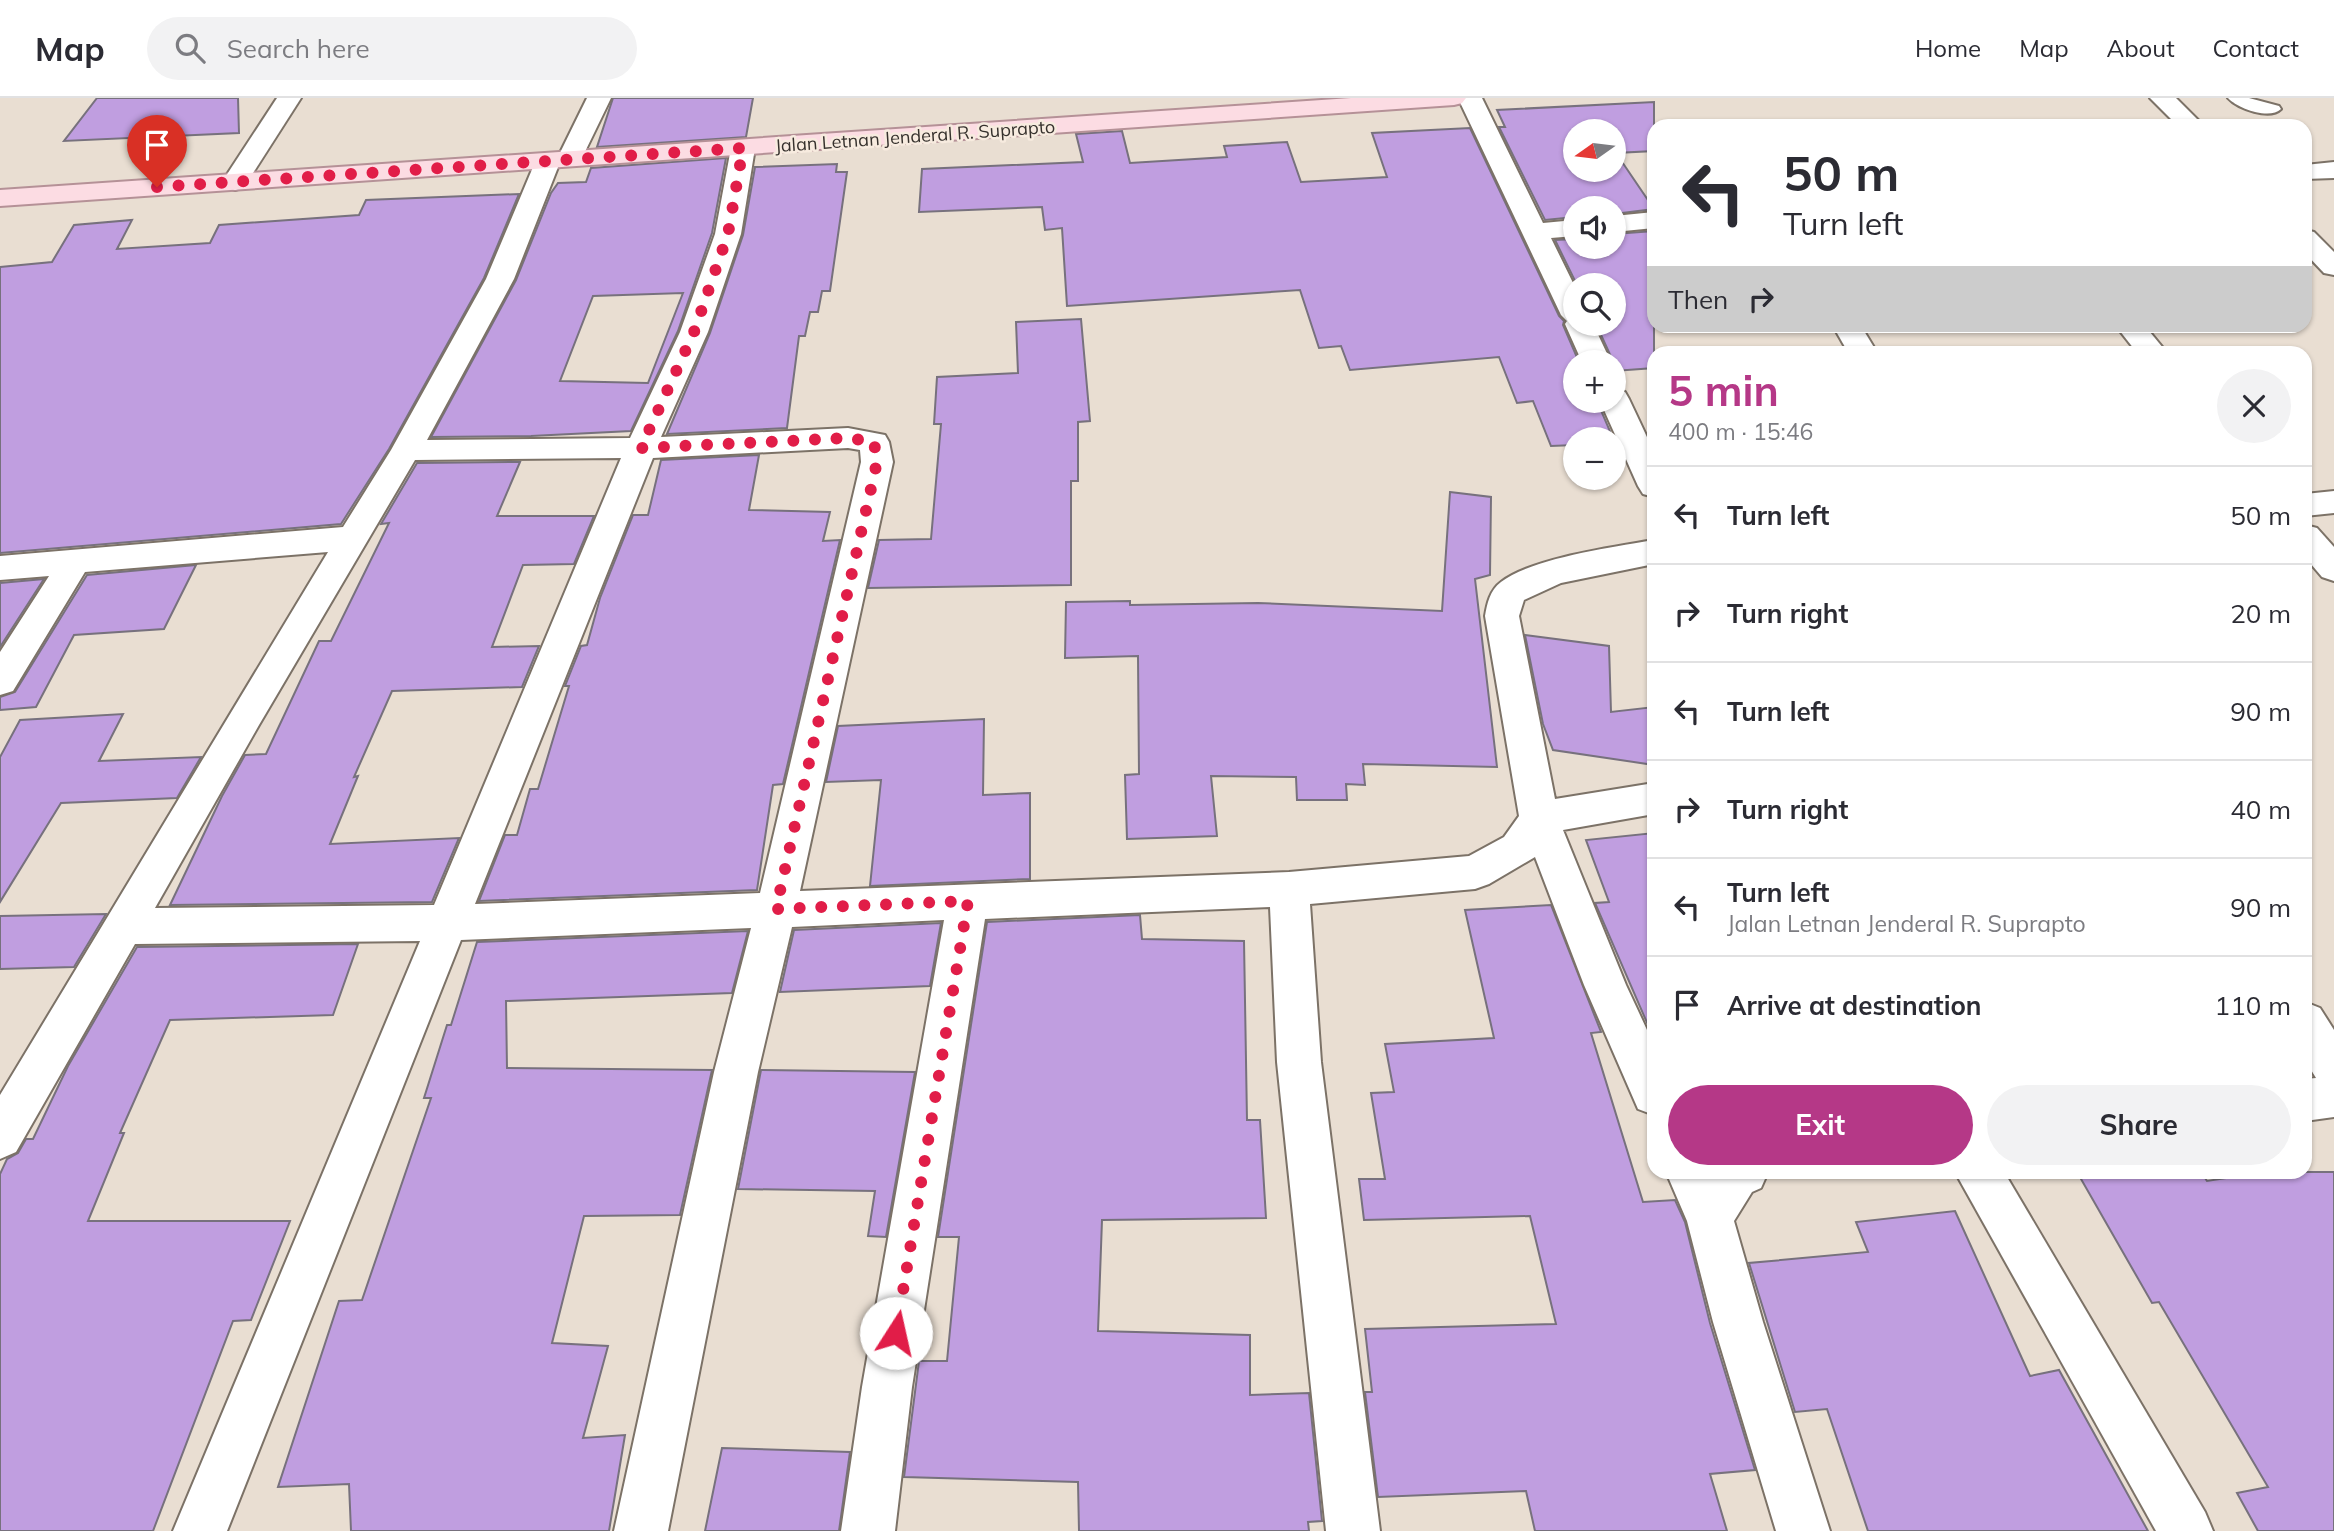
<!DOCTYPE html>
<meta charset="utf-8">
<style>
:root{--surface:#fff;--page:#f2f2f3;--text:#2b2b33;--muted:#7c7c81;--line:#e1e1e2;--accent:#b53887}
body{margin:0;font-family:Mulish,sans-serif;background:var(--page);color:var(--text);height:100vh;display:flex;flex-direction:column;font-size:26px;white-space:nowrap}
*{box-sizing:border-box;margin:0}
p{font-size:23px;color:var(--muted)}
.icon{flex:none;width:38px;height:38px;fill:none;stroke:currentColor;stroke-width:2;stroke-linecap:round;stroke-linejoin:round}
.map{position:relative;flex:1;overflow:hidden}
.panel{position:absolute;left:1647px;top:248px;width:665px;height:833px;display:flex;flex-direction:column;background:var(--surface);border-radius:21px;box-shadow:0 2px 5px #0004}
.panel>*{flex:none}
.hud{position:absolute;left:1647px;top:21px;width:665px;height:214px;border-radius:21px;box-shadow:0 2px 5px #0004;background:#fff;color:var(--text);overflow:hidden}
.needle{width:46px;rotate:256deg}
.fabs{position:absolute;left:1563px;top:21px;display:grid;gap:14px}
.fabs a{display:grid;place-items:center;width:63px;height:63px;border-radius:50%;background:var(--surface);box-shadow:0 2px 5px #0004;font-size:35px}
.pin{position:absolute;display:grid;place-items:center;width:60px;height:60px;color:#fff;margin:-72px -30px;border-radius:50% 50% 50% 0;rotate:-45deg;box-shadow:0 0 7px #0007}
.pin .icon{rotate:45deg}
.me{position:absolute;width:77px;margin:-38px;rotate:10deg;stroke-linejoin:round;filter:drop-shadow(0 0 5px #0008)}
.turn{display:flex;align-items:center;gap:24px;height:147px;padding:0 21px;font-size:32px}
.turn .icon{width:91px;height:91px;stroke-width:2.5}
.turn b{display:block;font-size:49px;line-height:60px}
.then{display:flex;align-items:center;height:66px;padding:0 21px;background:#0003;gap:14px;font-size:26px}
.round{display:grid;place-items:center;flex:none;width:74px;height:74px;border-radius:37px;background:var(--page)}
.head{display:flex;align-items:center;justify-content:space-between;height:119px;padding:0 21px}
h1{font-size:42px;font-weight:700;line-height:52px;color:var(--accent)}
.cta{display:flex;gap:14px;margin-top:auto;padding:14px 21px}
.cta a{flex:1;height:80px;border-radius:42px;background:var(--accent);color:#fff;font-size:28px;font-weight:700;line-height:80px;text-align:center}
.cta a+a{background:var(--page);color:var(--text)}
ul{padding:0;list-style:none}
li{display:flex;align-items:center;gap:21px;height:98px;padding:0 21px;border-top:2px solid var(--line)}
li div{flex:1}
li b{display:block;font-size:26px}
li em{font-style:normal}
header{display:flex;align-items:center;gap:42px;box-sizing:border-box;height:98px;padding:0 35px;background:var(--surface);border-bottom:2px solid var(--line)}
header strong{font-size:33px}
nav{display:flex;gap:38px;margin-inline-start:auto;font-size:24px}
.search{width:490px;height:63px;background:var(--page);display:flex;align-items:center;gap:18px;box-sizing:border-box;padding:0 24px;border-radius:38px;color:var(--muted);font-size:26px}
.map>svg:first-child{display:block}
.building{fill:#c09ee0;stroke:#77717d;stroke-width:2;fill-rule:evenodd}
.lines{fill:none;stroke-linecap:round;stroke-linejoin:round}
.service-casing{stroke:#7c7267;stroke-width:4}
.minor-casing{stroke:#7c7267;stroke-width:4}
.primary-casing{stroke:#b59197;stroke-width:4}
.service{fill:#fff;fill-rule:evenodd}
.minor{fill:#fff;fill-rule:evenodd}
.primary{fill:#fcdce3;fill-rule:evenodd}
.route{stroke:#e11d48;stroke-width:12;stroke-dasharray:0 21.6}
.labels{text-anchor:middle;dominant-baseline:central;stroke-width:5;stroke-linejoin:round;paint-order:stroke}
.far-street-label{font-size:18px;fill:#36312d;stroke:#f7ebdf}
</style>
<header>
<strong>Map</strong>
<div class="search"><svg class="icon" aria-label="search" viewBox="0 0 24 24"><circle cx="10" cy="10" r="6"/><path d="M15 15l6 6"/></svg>Search here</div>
<nav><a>Home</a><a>Map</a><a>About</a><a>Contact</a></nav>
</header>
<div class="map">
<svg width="2334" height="1433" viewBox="0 0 2334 1433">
<rect width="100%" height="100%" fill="#e9ded2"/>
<g class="building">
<path d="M97,0H238L239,35L64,43Z"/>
<path d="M613,0H753L746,39L597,49Z"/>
<path d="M1654,4V53L1616,55L1654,111L1614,116V110H1575V119L1545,122L1499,29H1505L1497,12ZM1575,33H1614V72H1575Z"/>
<path d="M1470,30L1559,218L1564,223L1563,227L1579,264H1575V303H1597L1615,345L1614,341H1575V347L1551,348L1533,303L1517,305L1499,259L1350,272L1341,248L1319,250L1300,192L1067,208L1062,130L1045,132L1042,109L919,114L922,71L1083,64L1076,36L1122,33L1130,65L1227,59L1224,48L1287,44L1301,84L1387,79L1372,35Z"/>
<path d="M726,60L712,135L678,233L631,333L531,338L431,339L516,182L551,95L558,85L586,84L591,70ZM683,195L648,285L560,283L593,198Z"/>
<path d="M837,66L836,74H847L830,193H822L818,214H810L805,238H799L787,330L667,336L710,235L743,137L755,69Z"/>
<path d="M519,96L484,180L389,351L341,426L0,455V169L52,164L74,127L132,122L117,151L210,145L219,127L359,117L366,102Z"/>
<path d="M1654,133V270L1614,273L1613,263L1596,226H1614V187H1577L1555,142L1575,141V149H1614V136Z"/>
<path d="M1081,221L1090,323L1078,324V383H1071V487L868,490L879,442L931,441L941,326H934L937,279L1018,275L1016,224Z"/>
<path d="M759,357L749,412L830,414L823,443L840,442L783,686L773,687L757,792L479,803L505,737H517L530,691H538L569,588H565L581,548L587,547L600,500L633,417H648L661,362Z"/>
<path d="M520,364L497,418H594L574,466L523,467L492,549L539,548L522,589L392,593L354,679L358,678L330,746L459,740L432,804L170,807L222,698L245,657L266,656L319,543H331L389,425L381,426L417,365Z"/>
<path d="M1450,394L1491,399L1490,477L1475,481L1497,669L1363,666L1365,687L1346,686L1347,702H1297L1296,679L1211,678L1217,738L1127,741L1125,677L1139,676L1138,558L1065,560L1066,504L1130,503V507L1258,505L1442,513Z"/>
<path d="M196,467L164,531L74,537L36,609L0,612V599L15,594L87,477Z"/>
<path d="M44,481L0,549V485Z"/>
<path d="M1525,537L1609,548L1611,614L1654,609V667L1553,652L1543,626Z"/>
<path d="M123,616L99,663L201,659L177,700L61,705L0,804V659L20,622Z"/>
<path d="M984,621L983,697L1030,695V781L870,788L881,682L826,684L838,628Z"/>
<path d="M1654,735V926L1648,927L1595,805L1609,804L1586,742Z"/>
<path d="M1551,807L1601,934L1591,935L1643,1104L1675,1102L1685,1124L1710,1225L1755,1372L1710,1376L1727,1433H1535L1526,1393L1378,1399L1365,1294H1372L1365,1231L1556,1226L1530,1118L1364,1122L1359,1081H1385L1371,995L1394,994L1385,946L1494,940L1465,812Z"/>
<path d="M106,816L74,869L0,871V818Z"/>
<path d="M1140,817L1142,841L1244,843L1247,1022H1260L1266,1120L1102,1122L1098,1233L1250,1237V1297L1309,1295L1322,1423L1308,1424L1309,1433H1079L1078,1384L904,1379L919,1263H947L959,1139H938L987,824Z"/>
<path d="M941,825L930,888L780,894L794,832Z"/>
<path d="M748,833L732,895L506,903L507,970L712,972L680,1117L584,1118L552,1245L608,1248L583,1340L625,1337L609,1433H351L349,1386L278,1389L339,1203L362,1202L431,1000H424L447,927H451L477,844Z"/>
<path d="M358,846L333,917L170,922L120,1035H124L88,1123H290L251,1222L233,1223L153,1433H0V1076L7,1061L18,1055L26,1041H33L68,968L137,849Z"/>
<path d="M761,972L915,974L886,1139L868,1138L875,1093L738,1091Z"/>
<path d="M2077,1074H2201L2207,1083L2266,1074H2334V1433H2258L2237,1395L2268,1389L2159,1204L2152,1205Z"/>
<path d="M1955,1113L2030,1278L2059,1272L2148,1433H1868L1827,1311L1795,1314L1749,1165L1868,1154L1856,1124Z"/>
<path d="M722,1350L850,1354L839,1433H705Z"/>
</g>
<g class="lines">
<defs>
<path id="service" d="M2228,0H2249L2279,8L2281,11C2270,22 2238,11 2228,0Z"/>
<g id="minor">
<path d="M277,0H301L244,89L235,92L226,89L222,84Z"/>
<path d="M587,0H611L579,66L570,68L560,64L514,181L427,342L630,340L680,234L715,136L731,50L734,45L743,43L752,45L755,50L741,136L708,234L661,339L848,330L885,337L889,344L893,364L800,793L1289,774L1469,758L1504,739L1519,718L1485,518C1487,506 1490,492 1501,484C1532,460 1614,449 1654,442V466L1561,485L1524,502L1519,518L1555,701L1654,685V716L1563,732L1626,887L1654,947V1017L1638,1011L1584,887L1535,759L1489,786L1475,791L1310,806L1321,964L1380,1433H1326L1277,964L1270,809L985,821L912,1289L895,1433H841L862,1289L944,822L792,829L758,974L668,1433H614L714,974L751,830L461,842L227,1433H173L420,843L135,846L16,1054L0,1061V997L328,454L85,474L13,593L0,597V554L49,478L0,482V458L343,429L391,352L486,181L536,62L539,57L548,55L558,59ZM848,350L860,352L861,364L760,795L475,806L653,360ZM621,360L434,807L155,810L259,627L415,362Z"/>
<path d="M1458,0H1482L1543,125L1575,122V138L1551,140L1575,189V226H1593L1611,264H1582L1565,226L1567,223L1561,217Z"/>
<path d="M2150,0H2176L2204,28H2178Z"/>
<path d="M2334,64V80L2305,81V67Z"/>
<path d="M1654,114V130L1614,134V118Z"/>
<path d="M2305,132L2314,134L2334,154V177L2324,175L2305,155Z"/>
<path d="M1833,228H1861L1878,256H1849Z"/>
<path d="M2116,228H2145L2168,256H2138Z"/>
<path d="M1614,292L1625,294L1629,301L1654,354V399L1643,396L1638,388L1600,303H1614Z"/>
<path d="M2334,393V415L2305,418V396Z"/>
<path d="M2305,427L2317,430L2334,449V483L2322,479L2305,459Z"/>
<path d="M2305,904L2320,910L2334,932V1019L2305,1023V981L2316,980L2305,962Z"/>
<path d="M1666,1074H1768L1761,1090L1752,1094L1734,1123L1763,1224L1830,1433H1776L1713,1224L1687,1123Z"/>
<path d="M1955,1074H2004L2205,1414L2213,1433H2156Z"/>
</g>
<path id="primary" d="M1351,0H1466L1462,5L1454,7L0,108V92Z"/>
</defs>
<use href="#service" class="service-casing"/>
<use href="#minor" class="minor-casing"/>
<use href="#primary" class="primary-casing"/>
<use href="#service" class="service"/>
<use href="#minor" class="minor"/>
<use href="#primary" class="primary"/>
</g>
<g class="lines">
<path class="route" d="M157,89L743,50L728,136L694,234L641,350L848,340L874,344L877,364L776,811L968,803L896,1235"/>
</g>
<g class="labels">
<g class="far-street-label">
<text transform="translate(915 38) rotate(-4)">Jalan Letnan Jenderal R. Suprapto</text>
</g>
</g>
</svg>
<div class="fabs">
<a><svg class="needle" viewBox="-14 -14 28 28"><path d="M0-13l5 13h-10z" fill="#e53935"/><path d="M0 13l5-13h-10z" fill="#7c7c81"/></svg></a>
<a><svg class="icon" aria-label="sound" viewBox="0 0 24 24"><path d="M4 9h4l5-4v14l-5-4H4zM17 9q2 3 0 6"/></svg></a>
<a><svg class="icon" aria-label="search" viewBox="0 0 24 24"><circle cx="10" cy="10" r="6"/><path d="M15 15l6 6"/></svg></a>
<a>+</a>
<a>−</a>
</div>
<div class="pin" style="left:157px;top:89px;background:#d93025"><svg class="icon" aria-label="arrive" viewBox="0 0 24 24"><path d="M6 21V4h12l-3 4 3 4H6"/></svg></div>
<svg class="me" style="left:896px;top:1235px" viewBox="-20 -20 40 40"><circle r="19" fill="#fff"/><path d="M0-13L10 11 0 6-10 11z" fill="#e11d48"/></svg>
<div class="hud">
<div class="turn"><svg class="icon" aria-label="left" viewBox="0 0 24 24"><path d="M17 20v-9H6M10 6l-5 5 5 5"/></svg><div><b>50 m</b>Turn left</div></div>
<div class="then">Then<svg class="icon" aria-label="right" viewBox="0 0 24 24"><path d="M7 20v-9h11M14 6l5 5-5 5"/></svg></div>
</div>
<section class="panel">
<div class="head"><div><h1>5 min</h1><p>400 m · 15:46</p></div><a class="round"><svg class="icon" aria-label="close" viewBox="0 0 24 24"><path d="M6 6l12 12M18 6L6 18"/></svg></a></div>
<ul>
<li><svg class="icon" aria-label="left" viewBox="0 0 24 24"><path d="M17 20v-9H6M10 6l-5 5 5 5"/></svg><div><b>Turn left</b></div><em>50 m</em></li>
<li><svg class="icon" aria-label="right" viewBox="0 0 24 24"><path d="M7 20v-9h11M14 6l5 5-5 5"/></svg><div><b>Turn right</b></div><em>20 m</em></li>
<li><svg class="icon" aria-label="left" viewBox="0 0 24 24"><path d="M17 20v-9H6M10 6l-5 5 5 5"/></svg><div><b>Turn left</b></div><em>90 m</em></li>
<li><svg class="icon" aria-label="right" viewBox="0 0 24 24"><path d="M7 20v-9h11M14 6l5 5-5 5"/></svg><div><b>Turn right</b></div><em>40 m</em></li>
<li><svg class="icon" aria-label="left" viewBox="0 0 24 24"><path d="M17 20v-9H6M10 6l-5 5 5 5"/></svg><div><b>Turn left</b><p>Jalan Letnan Jenderal R. Suprapto</p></div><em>90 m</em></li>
<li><svg class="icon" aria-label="arrive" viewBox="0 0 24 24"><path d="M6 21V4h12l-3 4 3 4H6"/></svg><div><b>Arrive at destination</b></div><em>110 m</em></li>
</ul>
<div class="cta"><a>Exit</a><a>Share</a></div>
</section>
</div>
